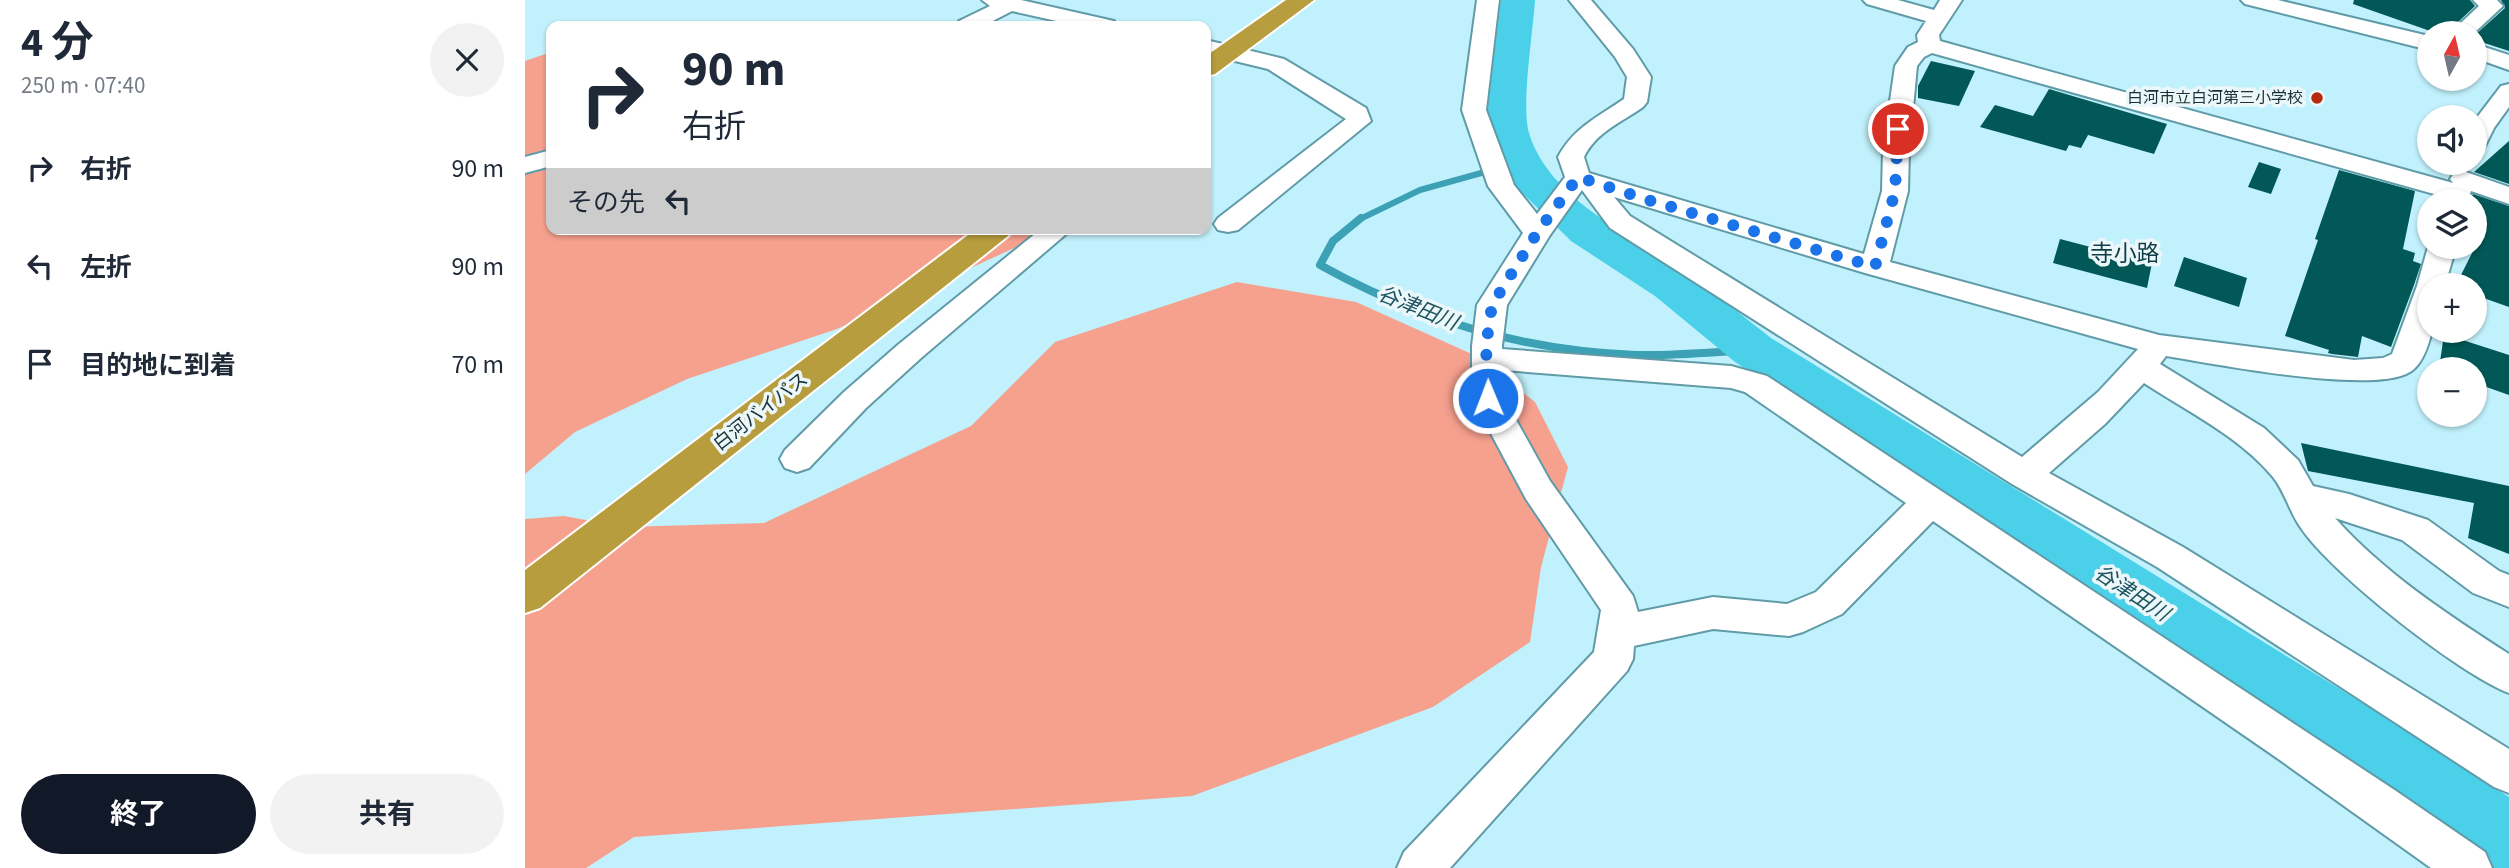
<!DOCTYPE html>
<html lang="ja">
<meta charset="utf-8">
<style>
:root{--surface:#fff;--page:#f2f2f3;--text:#1f2937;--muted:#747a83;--accent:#111827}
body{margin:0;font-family:"Source Sans 3","Noto Sans JP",sans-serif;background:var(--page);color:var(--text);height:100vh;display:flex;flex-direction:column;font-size:26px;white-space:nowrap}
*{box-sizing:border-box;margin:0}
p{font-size:23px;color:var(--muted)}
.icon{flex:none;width:38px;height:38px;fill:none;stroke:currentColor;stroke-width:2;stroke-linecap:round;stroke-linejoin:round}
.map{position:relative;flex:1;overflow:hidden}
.sheet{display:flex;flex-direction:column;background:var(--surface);width:525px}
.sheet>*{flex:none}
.hud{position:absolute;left:21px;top:21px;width:665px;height:214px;border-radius:14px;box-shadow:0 2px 5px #0004;background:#fff;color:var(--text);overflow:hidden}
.needle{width:46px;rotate:8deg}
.fabs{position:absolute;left:1892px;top:21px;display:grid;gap:14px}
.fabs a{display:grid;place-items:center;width:70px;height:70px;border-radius:50%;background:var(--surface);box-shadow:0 2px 5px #0004;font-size:35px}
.pin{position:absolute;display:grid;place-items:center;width:60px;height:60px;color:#fff;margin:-30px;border:4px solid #fff;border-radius:50%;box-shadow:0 2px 7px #0007}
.me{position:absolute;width:77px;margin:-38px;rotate:359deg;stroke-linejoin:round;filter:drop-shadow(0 0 5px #0008)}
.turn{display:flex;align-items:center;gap:24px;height:147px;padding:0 21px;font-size:32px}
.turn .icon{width:91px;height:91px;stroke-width:2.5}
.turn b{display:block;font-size:49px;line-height:60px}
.then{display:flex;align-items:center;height:66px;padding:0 21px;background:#0003;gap:14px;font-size:26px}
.round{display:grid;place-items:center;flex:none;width:74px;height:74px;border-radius:37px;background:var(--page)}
.headline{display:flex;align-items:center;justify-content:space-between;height:119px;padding:0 21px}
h1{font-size:42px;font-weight:700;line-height:52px}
.primary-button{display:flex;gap:14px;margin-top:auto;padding:14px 21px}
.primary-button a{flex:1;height:80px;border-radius:42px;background:var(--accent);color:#fff;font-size:28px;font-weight:700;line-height:80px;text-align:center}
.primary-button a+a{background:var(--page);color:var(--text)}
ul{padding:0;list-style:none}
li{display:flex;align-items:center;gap:21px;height:98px;padding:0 21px}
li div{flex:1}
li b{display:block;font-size:26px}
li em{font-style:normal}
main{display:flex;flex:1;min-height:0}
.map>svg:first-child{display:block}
.green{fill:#f6a08e}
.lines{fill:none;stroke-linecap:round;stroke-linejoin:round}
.stream-far1{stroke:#3ca1b4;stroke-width:6}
.stream{stroke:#3ca1b4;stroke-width:8}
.river{fill:#4bd0ea;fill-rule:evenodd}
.building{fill:#015856}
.minor-casing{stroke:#609ba8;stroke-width:4}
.highway-casing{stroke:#fff;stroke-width:4}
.minor{fill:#fff;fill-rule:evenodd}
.highway{fill:#b89d3e;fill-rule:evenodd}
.route{stroke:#1a73e8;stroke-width:12;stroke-dasharray:0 21.6}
.poi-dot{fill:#b5290c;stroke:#ecf7fa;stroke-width:2.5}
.labels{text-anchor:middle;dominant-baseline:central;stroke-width:7;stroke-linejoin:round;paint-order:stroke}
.far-poi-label{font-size:16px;fill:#193237;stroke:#ecf7fa;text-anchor:end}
.street-label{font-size:19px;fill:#193237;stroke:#ecf7fa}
.water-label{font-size:21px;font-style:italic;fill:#1d545f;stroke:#ecf7fa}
.quarter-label{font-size:23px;fill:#0f3e47;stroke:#ecf7fa}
</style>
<main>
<section class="sheet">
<div class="headline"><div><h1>4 分</h1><p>250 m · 07:40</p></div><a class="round"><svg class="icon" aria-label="close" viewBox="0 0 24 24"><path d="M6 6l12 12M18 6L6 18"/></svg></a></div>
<ul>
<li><svg class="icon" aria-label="right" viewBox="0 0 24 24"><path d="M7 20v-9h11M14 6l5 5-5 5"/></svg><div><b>右折</b></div><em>90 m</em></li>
<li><svg class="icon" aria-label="left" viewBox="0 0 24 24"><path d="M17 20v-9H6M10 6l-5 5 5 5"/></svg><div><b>左折</b></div><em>90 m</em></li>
<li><svg class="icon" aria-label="arrive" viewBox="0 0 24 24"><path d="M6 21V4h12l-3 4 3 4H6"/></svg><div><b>目的地に到着</b></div><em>70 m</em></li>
</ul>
<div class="primary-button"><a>終了</a><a>共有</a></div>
</section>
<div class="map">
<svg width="1984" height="868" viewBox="0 0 1984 868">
<rect width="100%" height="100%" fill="#c1f1fc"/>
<g class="green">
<path d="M26,52V229H531L312,329L162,379L50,432L0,474V61Z"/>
<path d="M712,282L831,302L949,355L1010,402L1043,467L1016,567L1005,642L908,707L667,796L109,837L61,868H0V519L39,516L99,527L239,523L446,426L530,342Z"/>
</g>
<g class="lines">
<path class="stream-far1" d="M833,220L895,190L996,162"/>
<path class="stream" d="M836,218L808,241L795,265C892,319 999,351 1111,355C1150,356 1189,352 1228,350"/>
<path class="river" d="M976,0H1010C1008,32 996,106 1004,133C1025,202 1112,237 1165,276C1193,295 1219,317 1246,338L1828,697L1984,797V868H1967L1958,864L1780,741L1210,362L1130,296L1046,241L986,182L964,133L962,114Z"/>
</g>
<g class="building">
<path d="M1829,0H1945L1950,6L1930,25L1921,22L1908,32L1828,4Z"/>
<path d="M1976,0H1984V51L1950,40V35L1980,8Z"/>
<path d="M1406,61L1450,71L1434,106L1393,98V86Z"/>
<path d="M1524,89L1642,124L1629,154L1563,135L1556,148L1544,145L1541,151L1455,127L1470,105L1508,116Z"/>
<path d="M1984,141V184L1949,172Z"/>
<path d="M1734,162L1756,169L1746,194L1723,187Z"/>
<path d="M1814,170L1890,191L1878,249L1890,253L1888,261L1896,264L1889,285L1866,347L1837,336L1833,357L1807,354L1803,353L1804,350L1760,336L1793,240L1790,239Z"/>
<path d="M1948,194L1984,206V307L1950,295V285H1923L1926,274L1935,277L1950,247V201H1944Z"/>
<path d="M1535,239L1627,263L1622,288L1528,263Z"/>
<path d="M1659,257L1722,278L1714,307L1649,286Z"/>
<path d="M1919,334L1984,355V395L1950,383V369H1914Z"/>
<path d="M1776,443L1984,486V554L1943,538L1949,503L1783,471Z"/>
</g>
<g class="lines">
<defs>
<g id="minor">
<path d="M457,0H496L589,21L592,26H554L487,11L458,26H431L434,21L465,6Z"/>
<path d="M952,0H974L961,110L989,185L1012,214L1040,177L1033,157C1048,128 1073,117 1099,99L1102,77L1090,57L1044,0H1066L1108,49L1126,77L1122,102L1118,107C1097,122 1071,132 1059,157L1064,173L1339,254L1357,191L1358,150L1370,66L1383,47L1393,42L1392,35L1401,21L1342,4L1338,0H1373L1409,10L1415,0H1437L1414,35L1415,41L1928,183L1925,179L1929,173L1938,171L1984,187V204L1946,191L1943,199L1934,201L1407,53L1399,57L1392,66L1384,150L1383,191L1365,262L1634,335L1829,360L1858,358L1867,354L1892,286L1903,247H1931L1920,285H1904V331H1907C1904,343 1899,360 1889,369C1859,398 1686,363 1641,356L1635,364L1739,428L1773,460L1788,486L1824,494L1903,520L1974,571L1984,575V607L1948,593L1877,540L1810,518C1858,572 1923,615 1984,654V693C1934,674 1806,573 1776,528C1765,513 1760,492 1748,477C1715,437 1662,411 1619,383L1580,424L1524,473L1658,547L1984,749V793L1969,787L1632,567L1487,484L1085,228L1057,190L1025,235L982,305L977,346V349L1206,366L1242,376L1871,791L1960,852L1967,868H1906L1752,758L1408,521L1317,614L1278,632L1264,636L1188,629L1109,646L1108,659L1102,671L925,868H872L879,852L1069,652L1076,610L1001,499L947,398V346L952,305L998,233L963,186L937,110ZM1089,197L1340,273L1613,349L1573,392L1497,457L1105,216ZM978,370L1206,388L1220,392L1381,503L1291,592L1262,604L1188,597L1113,612L1108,596L1025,481L979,398Z"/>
<path d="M1716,0H1753L1904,36V50L1720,4Z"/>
<path d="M1948,0H1972L1978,6L1949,33H1925L1954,6Z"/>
<path d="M681,40L759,59L841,108L846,121L713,230L703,232L693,230L689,224L693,218L821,119L743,69L681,54Z"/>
<path d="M1950,44L1984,55V70L1950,58Z"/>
<path d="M1984,84V107L1969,128L1959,148L1950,150V120L1976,86Z"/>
<path d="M26,150V166L0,173V157Z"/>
<path d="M516,229H547L396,358L341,408L284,468L272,472L260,468L255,459L260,450L319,392L374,344Z"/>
</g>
<g id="highway">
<path d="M761,0H789L690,74L681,76V56Z"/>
<path d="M451,229H488L483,236L15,608L0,613V570Z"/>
</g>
</defs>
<use href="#minor" class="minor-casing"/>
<use href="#highway" class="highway-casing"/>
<use href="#minor" class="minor"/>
<use href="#highway" class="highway"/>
</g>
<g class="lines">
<path class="route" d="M963,398L961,346L967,305L1012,233L1053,177L1123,200L1350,267L1370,191L1373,129"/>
</g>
<circle class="poi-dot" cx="1792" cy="98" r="7"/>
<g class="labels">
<g class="far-poi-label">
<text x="1778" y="98">白河市立白河第三小学校</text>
</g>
<g class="street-label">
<text transform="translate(236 412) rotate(-38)">白河バイパス</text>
</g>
<g class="water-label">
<text transform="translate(893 308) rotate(22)">谷津田川</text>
<text transform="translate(1607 593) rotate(33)">谷津田川</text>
</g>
<g class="quarter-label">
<text x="1600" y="253">寺小路</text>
</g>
</g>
</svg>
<div class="fabs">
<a><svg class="needle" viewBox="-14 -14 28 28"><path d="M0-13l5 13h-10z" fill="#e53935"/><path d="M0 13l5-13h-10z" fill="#747a83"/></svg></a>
<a><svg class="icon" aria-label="sound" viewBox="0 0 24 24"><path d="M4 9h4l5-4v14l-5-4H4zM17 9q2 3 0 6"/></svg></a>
<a><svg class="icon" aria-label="layers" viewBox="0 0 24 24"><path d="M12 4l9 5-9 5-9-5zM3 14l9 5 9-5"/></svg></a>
<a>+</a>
<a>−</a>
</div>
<div class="pin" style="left:1373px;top:129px;background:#d93025"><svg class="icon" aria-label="arrive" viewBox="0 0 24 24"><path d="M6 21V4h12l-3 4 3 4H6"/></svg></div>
<svg class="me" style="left:963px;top:398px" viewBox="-20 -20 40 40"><circle r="17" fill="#1a73e8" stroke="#fff" stroke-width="3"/><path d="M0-11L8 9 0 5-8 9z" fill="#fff"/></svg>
<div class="hud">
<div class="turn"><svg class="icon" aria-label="right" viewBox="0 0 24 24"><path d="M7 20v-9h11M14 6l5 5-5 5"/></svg><div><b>90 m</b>右折</div></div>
<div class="then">その先<svg class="icon" aria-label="left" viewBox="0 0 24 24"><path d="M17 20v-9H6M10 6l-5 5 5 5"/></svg></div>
</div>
</div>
</main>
